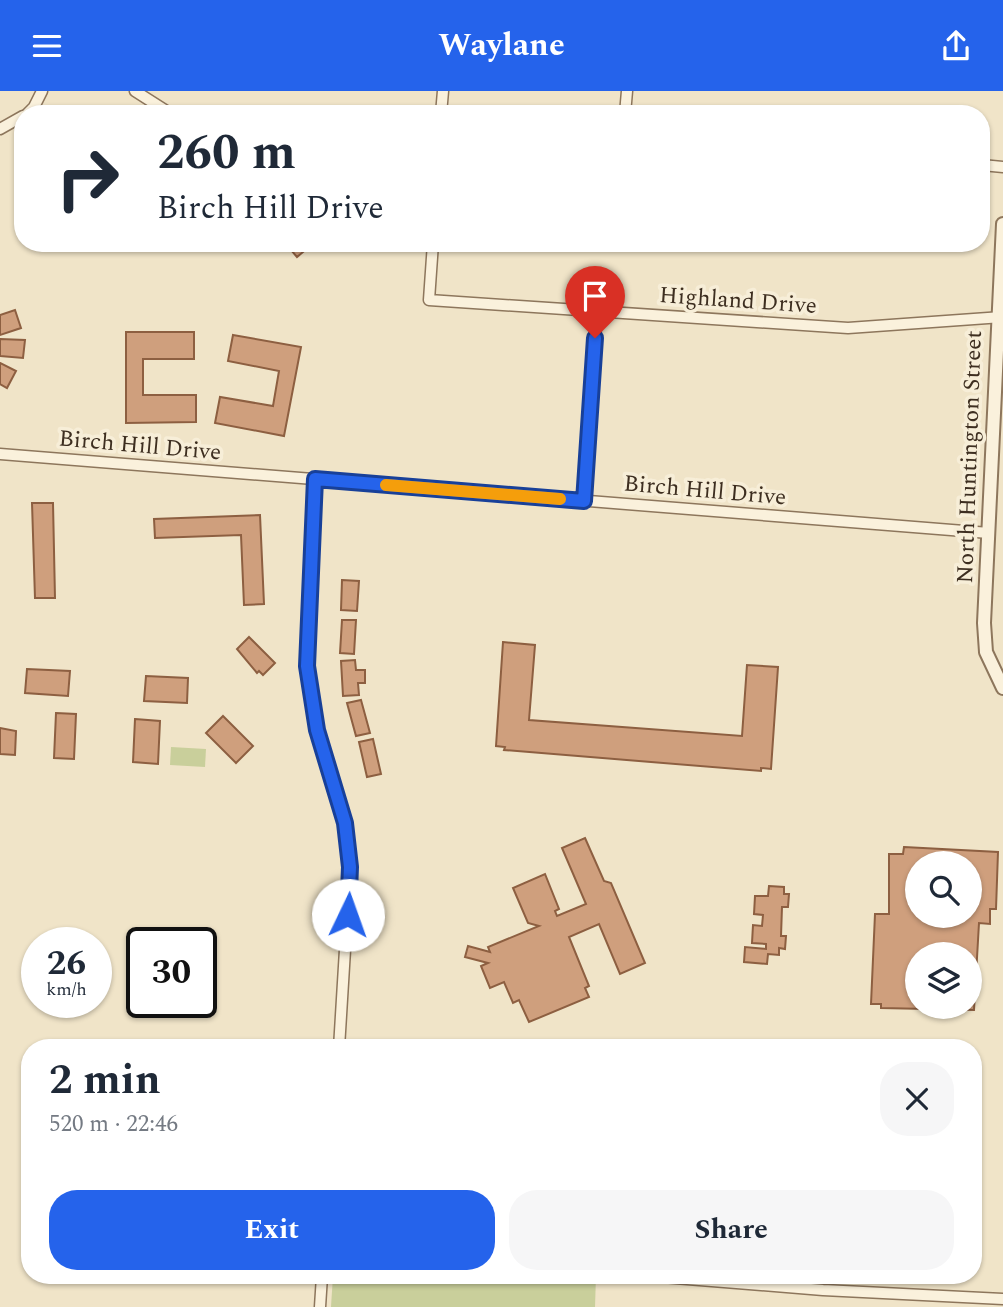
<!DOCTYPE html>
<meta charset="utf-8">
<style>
:root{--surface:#fff;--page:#f6f6f7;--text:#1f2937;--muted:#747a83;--accent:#2563eb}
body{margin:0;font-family:Spectral,serif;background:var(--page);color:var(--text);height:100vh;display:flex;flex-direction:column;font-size:26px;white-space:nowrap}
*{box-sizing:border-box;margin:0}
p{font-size:23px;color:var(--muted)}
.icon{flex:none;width:38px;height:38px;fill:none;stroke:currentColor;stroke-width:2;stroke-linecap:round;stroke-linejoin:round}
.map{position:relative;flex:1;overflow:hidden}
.sheet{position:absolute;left:21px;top:948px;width:961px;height:245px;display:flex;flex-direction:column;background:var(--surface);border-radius:28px;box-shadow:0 2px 5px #0004}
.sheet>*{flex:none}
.banner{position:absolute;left:14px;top:14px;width:976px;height:147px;border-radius:28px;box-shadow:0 2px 5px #0004;background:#fff;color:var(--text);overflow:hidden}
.controls{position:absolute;left:905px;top:760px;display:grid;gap:14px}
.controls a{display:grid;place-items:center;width:77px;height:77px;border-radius:50%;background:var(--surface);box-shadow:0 2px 5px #0004;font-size:35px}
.speed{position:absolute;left:21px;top:836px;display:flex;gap:14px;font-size:35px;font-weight:700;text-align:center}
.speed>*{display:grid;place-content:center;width:91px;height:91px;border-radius:50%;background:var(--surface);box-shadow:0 2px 5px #0004;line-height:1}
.speed small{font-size:18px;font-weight:400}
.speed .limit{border:4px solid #111;border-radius:10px;background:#fff;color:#111}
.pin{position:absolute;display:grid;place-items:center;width:60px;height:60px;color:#fff;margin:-72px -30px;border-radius:50% 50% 50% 0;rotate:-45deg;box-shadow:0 0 7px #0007}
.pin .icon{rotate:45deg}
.me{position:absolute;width:77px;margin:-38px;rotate:3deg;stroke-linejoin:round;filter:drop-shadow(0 0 5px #0008)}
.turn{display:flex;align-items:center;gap:24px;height:147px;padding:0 28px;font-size:32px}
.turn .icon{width:91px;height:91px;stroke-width:2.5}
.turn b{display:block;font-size:49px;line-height:60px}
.round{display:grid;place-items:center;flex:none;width:74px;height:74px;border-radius:28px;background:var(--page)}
.head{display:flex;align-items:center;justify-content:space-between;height:119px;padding:0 28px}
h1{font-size:42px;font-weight:700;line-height:52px}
.cta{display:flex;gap:14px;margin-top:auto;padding:14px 28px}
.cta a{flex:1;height:80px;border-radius:28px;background:var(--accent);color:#fff;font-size:28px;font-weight:700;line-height:80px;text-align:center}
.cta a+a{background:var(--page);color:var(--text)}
header{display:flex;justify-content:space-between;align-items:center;height:91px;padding:0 28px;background:var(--accent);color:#fff;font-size:32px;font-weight:700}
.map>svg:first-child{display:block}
.green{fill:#c9cf9b}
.building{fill:#cf9f7d;stroke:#8d5f41;stroke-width:2;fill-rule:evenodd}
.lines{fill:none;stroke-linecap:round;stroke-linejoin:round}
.minor-casing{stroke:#8d765c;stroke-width:13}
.tertiary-casing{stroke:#8d765c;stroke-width:16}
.minor{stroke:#faf1dc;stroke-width:10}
.tertiary{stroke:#faf1dc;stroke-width:12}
.route-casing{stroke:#184099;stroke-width:18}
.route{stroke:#2563eb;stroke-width:12}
.slow{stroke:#f59e0b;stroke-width:12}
.labels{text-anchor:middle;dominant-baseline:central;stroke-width:7;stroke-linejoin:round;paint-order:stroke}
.street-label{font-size:23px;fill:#3d2e20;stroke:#f7eed8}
</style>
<header><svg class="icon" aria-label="menu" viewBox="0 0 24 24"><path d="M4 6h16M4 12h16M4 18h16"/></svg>Waylane<svg class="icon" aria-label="share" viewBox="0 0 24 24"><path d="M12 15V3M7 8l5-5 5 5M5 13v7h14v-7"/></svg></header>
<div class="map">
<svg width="1003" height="1216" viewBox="0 0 1003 1216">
<rect width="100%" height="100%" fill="#f0e4c8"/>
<g class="green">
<path d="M171,656L206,658L205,676L170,674Z"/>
<path d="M333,1185H596L595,1216H331Z"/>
</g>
<g class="building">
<path d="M285,152H305L309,156L297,166Z"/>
<path d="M15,219L21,237L0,244V224Z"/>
<path d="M126,241H194V268H143V304H196V331L126,332Z"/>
<path d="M233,244L301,256L284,345L215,332L220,306L273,315L279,280L228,270Z"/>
<path d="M0,248L25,249L23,267L0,265Z"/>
<path d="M0,272L16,280L7,297L0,293Z"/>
<path d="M32,412H53L55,507H35Z"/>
<path d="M260,424L264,513L244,514L241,444L155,447L154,428Z"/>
<path d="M342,489L359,490L357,520L341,519Z"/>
<path d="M342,529H356L354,563L340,562Z"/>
<path d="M249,546L275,572L263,584L259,580L257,582L237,558Z"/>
<path d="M503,551L535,554L529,629L742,645L747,574L778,576L771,678L761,677V680L504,659L505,656L496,655Z"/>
<path d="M355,569L356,579H365V592H358L359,604L343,605L341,570Z"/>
<path d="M27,578L70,580L68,605L25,602Z"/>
<path d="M146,585L188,587L187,612L144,610Z"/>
<path d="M361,609L370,642L356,645L347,612Z"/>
<path d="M56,622L76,623L74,668L54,667Z"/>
<path d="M223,625L253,655L236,672L206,642Z"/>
<path d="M135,628L160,630L158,673L133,671Z"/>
<path d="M0,637L16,640L15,664L0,663Z"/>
<path d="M373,648L381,683L367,686L359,651Z"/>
<path d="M585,747L604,790L611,792L645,872L620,883L599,833L569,846L589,895L585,897L589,906L529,931L519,909L513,912L504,891L490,897L481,875L488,872L465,866L468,855L490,861L488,856L539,835L528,832L513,797L545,783L559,818L555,820L557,825L586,813L562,757Z"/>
<path d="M904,756L998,761L996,818H990V833L979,832L974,919L881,917V913H871L875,823H889V763H903ZM917,772H970V824H917ZM917,863H970V915H917Z"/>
<path d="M769,795L784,796V803H789L788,816H782L781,845H786L785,858L779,857V864L768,863L767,873L744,871L745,856L766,858V853L752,852L753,834L762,835L763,824L754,823L755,805H768Z"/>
</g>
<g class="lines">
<defs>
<g id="minor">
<path d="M135,0L171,23"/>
<path d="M27,23L34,16L42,0"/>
<path d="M441,23L443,0"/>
<path d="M625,23L627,0"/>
<path d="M0,38L23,25"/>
<path d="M982,74L1003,76"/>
<path d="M433,152L429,209L848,237L1002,226"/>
<path d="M0,363L989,442"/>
<path d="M315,388L307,575L317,639L344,726L350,777L339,957"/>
<path d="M584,410L597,220"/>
<path d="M650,1185L823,1199L1003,1208"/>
<path d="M320,1216L322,1185"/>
</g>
<path id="tertiary" d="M1003,133L984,532L986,561L1003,597"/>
</defs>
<use href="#minor" class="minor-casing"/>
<use href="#tertiary" class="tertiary-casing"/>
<use href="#minor" class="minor"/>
<use href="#tertiary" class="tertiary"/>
</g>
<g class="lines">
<defs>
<path id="route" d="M348,824L350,776L345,732L317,639L307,575L315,388L584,410L595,247"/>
</defs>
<use href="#route" class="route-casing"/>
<use href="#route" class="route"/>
<path class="slow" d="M386,394L560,408"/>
</g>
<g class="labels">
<g class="street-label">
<text transform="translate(738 210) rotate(4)">Highland Drive</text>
<text transform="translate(140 355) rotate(5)">Birch Hill Drive</text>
<text transform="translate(970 366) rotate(-88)">North Huntington Street</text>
<text transform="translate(705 400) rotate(5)">Birch Hill Drive</text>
</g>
</g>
</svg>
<div class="controls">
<a><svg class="icon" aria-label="search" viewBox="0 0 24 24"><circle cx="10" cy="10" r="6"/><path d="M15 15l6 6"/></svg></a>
<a><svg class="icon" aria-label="layers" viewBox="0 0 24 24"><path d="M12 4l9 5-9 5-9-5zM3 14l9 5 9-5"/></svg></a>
</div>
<div class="speed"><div>26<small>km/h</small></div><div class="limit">30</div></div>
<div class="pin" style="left:595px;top:247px;background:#d93025"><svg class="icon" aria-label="arrive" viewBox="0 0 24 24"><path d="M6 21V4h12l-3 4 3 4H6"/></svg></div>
<svg class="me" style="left:348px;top:824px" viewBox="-20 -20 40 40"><circle r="19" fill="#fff"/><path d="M0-13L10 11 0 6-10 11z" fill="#2563eb"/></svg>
<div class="banner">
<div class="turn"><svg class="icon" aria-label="right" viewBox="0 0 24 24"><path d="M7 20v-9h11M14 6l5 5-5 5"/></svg><div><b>260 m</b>Birch Hill Drive</div></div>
</div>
<section class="sheet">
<div class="head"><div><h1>2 min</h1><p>520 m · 22:46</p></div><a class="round"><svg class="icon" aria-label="close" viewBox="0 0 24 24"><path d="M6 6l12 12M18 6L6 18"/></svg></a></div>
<div class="cta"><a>Exit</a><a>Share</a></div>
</section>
</div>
